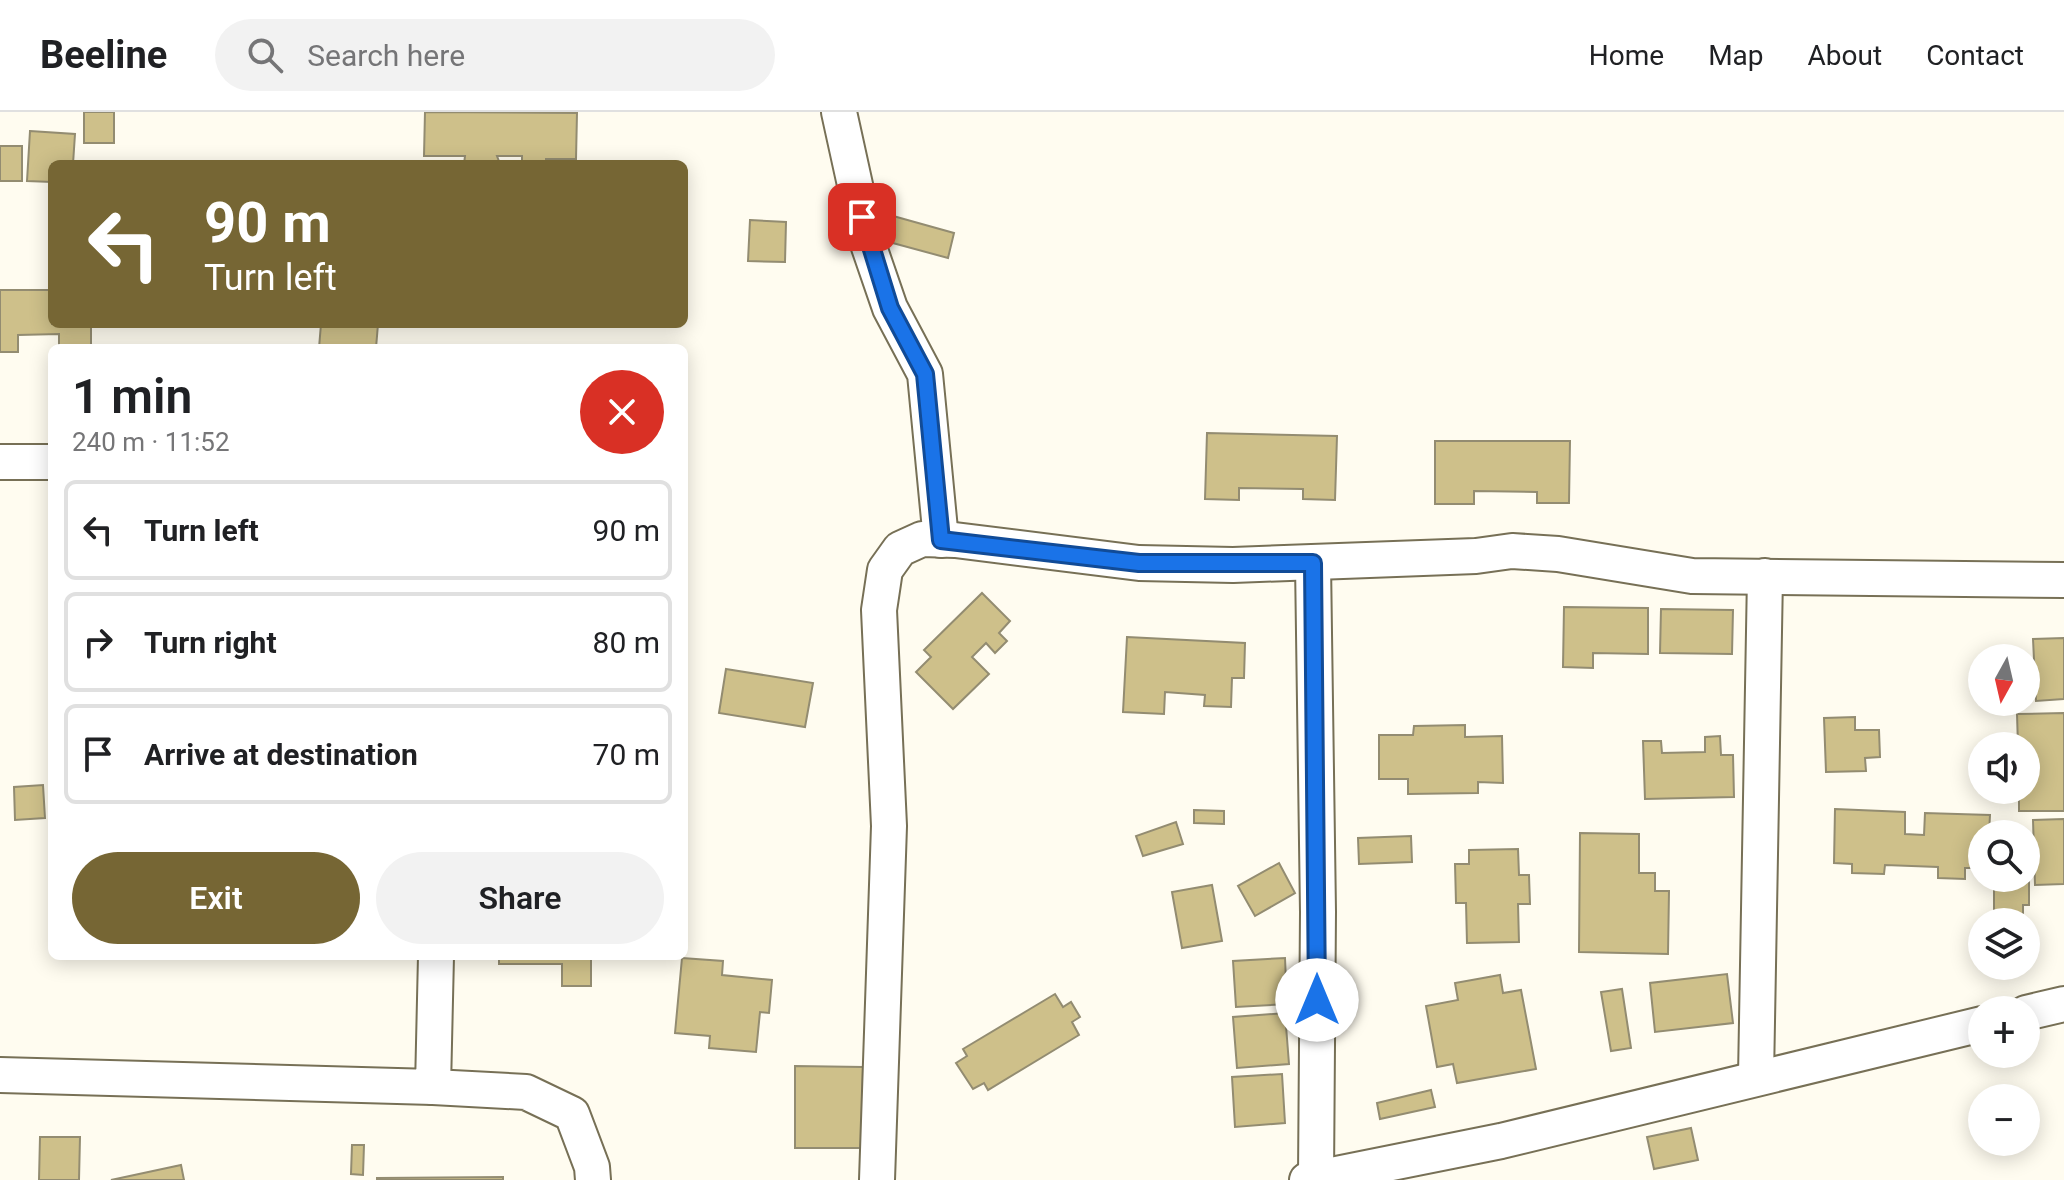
<!DOCTYPE html>
<meta charset="utf-8">
<style>
:root{--surface:#fff;--page:#f2f2f2;--text:#202124;--muted:#757577;--line:#e0e0e0;--accent:#766634}
body{margin:0;font-family:Roboto,sans-serif;background:var(--page);color:var(--text);height:100vh;display:flex;flex-direction:column;font-size:30px;white-space:nowrap}
*{box-sizing:border-box;margin:0}
p{font-size:26px;color:var(--muted)}
.icon{flex:none;width:44px;height:44px;fill:none;stroke:currentColor;stroke-width:2;stroke-linecap:round;stroke-linejoin:round}
.map{position:relative;flex:1;overflow:hidden}
.panel{position:absolute;left:48px;top:232px;width:640px;height:616px;display:flex;flex-direction:column;background:var(--surface);border-radius:12px;box-shadow:0 4px 20px #0003}
.panel>*{flex:none}
.banner{position:absolute;left:48px;top:48px;width:640px;height:168px;border-radius:12px;box-shadow:0 4px 20px #0003;background:#766634;color:#fff;overflow:hidden}
.needle{width:52px;rotate:188deg}
.buttons{position:absolute;left:1968px;top:532px;display:grid;gap:16px}
.buttons a{display:grid;place-items:center;width:72px;height:72px;border-radius:50%;background:var(--surface);box-shadow:0 4px 20px #0003;font-size:40px}
.pin{position:absolute;display:grid;place-items:center;width:68px;height:68px;color:#fff;margin:-34px;border-radius:16px;box-shadow:0 4px 12px #0006}
.me{position:absolute;width:88px;margin:-44px;rotate:0deg;stroke-linejoin:round;filter:drop-shadow(0 0 6px #0008)}
.turn{display:flex;align-items:center;gap:28px;height:168px;padding:0 24px;font-size:36px}
.turn .icon{width:104px;height:104px;stroke-width:2.5}
.turn b{display:block;font-size:56px;line-height:68px}
.round{display:grid;place-items:center;flex:none;width:84px;height:84px;border-radius:42px;background:var(--page)}
.head{display:flex;align-items:center;justify-content:space-between;height:136px;padding:0 24px}
h1{font-size:48px;font-weight:600;line-height:60px}
.cta{display:flex;gap:16px;margin-top:auto;padding:16px 24px}
.cta a{flex:1;height:92px;border-radius:48px;background:var(--accent);color:#fff;font-size:32px;font-weight:600;line-height:92px;text-align:center}
.cta a+a{background:var(--page);color:var(--text)}
ul{padding:0;list-style:none}
li{display:flex;align-items:center;gap:24px;height:100px;margin:0 16px 12px;padding:0 8px;border:4px solid var(--line);border-radius:12px}
li div{flex:1}
li b{display:block;font-size:30px}
li em{font-style:normal}
header{display:flex;align-items:center;gap:48px;box-sizing:border-box;height:112px;padding:0 40px;background:var(--surface);border-bottom:2px solid var(--line)}
header strong{font-size:38px}
nav{display:flex;gap:44px;margin-inline-start:auto;font-size:28px}
.search{width:560px;height:72px;background:var(--page);display:flex;align-items:center;gap:20px;box-sizing:border-box;padding:0 28px;border-radius:44px;color:var(--muted);font-size:30px}
.map>svg:first-child{display:block}
.building{fill:#cec08a;stroke:#938c71;stroke-width:2}
.lines{fill:none;stroke-linecap:round;stroke-linejoin:round}
.minor-casing{stroke:#777056;stroke-width:38}
.minor{stroke:#fff;stroke-width:34}
.route-casing{stroke:#114b97;stroke-width:20}
.route{stroke:#1a73e8;stroke-width:14}
</style>
<header>
<strong>Beeline</strong>
<div class="search"><svg class="icon" aria-label="search" viewBox="0 0 24 24"><circle cx="10" cy="10" r="6"/><path d="M15 15l6 6"/></svg>Search here</div>
<nav><a>Home</a><a>Map</a><a>About</a><a>Contact</a></nav>
</header>
<div class="map">
<svg width="2064" height="1068" viewBox="0 0 2064 1068">
<rect width="100%" height="100%" fill="#fffcf0"/>
<g class="building">
<rect x="84" y="0" width="30" height="31"/>
<path d="M425,0L577,1L576,47H546V52H522V44H497L500,52H464L465,44H424Z"/>
<path d="M30,19L75,22L73,52H52V70L27,69Z"/>
<rect x="0" y="34" width="22" height="35"/>
<path d="M886,102L954,121L948,146L878,127Z"/>
<path d="M750,108L786,110L785,150L748,149Z"/>
<path d="M0,178H52V212H91V236H59V222L18,223V240H0Z"/>
<path d="M321,212H378L376,236H319Z"/>
<path d="M1207,321L1337,324L1335,388L1303,387V377L1239,376V388L1205,387Z"/>
<path d="M1435,329H1570L1569,391H1537V380L1474,379V392H1435Z"/>
<path d="M982,481L1010,509L999,521L1007,529L995,541L986,531L972,545L989,562L953,597L916,560L931,545L924,538Z"/>
<path d="M1564,495L1648,496V542L1593,541V556L1563,555Z"/>
<path d="M1661,497L1733,498L1732,542L1660,541Z"/>
<path d="M1127,525L1245,531L1244,566H1232L1231,595L1204,594L1205,583L1165,580L1164,602L1123,600Z"/>
<path d="M2064,526V587L2036,589L2033,527Z"/>
<path d="M726,557L813,571L805,615L719,601Z"/>
<path d="M2064,601V699H2019V678H2026V634H2018L2017,602Z"/>
<path d="M1855,605V618H1879L1880,645L1865,646L1866,659L1826,660L1824,606Z"/>
<path d="M1465,613V625L1502,624L1503,671L1478,670V681L1408,682V667H1379V623H1413L1414,614Z"/>
<path d="M1720,624L1721,643H1733L1734,685L1645,687L1643,629H1661L1662,641L1705,640V625Z"/>
<path d="M43,673L45,706L15,708L14,675Z"/>
<path d="M1835,697L1905,700V722L1924,723L1925,701L1990,703L1989,722H1982V756H1965V767L1938,766V755L1885,753L1884,762L1852,761V752L1834,751Z"/>
<path d="M1194,698L1224,699V712L1194,711Z"/>
<path d="M2064,707V772L2035,773L2033,708Z"/>
<path d="M1176,710L1183,732L1143,744L1136,724Z"/>
<path d="M1580,721L1639,722V761H1655V779H1669L1668,842L1579,840Z"/>
<path d="M1411,724L1412,750L1359,752L1358,726Z"/>
<path d="M1518,737L1519,763H1529L1530,792H1518L1519,830L1467,831L1466,791H1456L1455,752H1469V738Z"/>
<path d="M2026,749H2029V793H2023V810H1994V766H2026Z"/>
<path d="M1279,751L1295,781L1255,804L1238,774Z"/>
<path d="M1212,773L1222,829L1182,836L1172,780Z"/>
<path d="M499,844H591V874H562V852H499Z"/>
<path d="M682,846L723,849L722,863L772,868L769,901L760,900L756,940L709,936L710,924L675,921Z"/>
<path d="M1285,846L1287,892L1236,895L1233,849Z"/>
<path d="M1727,862L1733,911L1655,920L1650,871Z"/>
<path d="M1500,863L1503,881L1521,878L1536,957L1457,971L1453,952L1437,955L1426,894L1458,888L1455,871Z"/>
<path d="M1622,877L1631,936L1611,939L1601,880Z"/>
<path d="M1055,882L1063,895L1071,890L1080,905L1072,910L1079,923L988,978L984,971L973,977L956,951L967,944L963,937Z"/>
<path d="M1285,901L1289,952L1237,956L1233,905Z"/>
<path d="M795,954L863,955L862,1036H795Z"/>
<path d="M1282,962L1285,1011L1235,1015L1232,965Z"/>
<path d="M1431,978L1435,995L1380,1007L1377,991Z"/>
<path d="M1691,1016L1698,1048L1654,1057L1647,1025Z"/>
<path d="M40,1025H80L79,1068H39Z"/>
<path d="M352,1033H364L363,1063L351,1062Z"/>
<path d="M181,1053L184,1068H111Z"/>
<path d="M503,1065V1068H377V1066Z"/>
</g>
<g class="lines">
<defs>
<g id="minor">
<path d="M839,0L868,132L890,196L925,262L941,428"/>
<path d="M0,350H52"/>
<path d="M1313,451L1318,800L1316,1065"/>
<path d="M2026,901L2064,892"/>
<path d="M0,963L433,975L436,844"/>
<path d="M1756,965L1765,464"/>
<path d="M433,975L526,980L572,1002L592,1055L593,1068"/>
<path d="M877,1068L889,714L879,498L885,458L900,437L922,427L955,428L1139,451L1233,453L1476,444L1512,439L1558,442L1692,464L2064,468"/>
<path d="M1307,1068L1501,1029L1982,912"/>
</g>
</defs>
<use href="#minor" class="minor-casing"/>
<use href="#minor" class="minor"/>
</g>
<g class="lines">
<defs>
<path id="route" d="M862,105L890,196L925,262L941,428L1139,451H1313L1317,888"/>
</defs>
<use href="#route" class="route-casing"/>
<use href="#route" class="route"/>
</g>
</svg>
<div class="buttons">
<a><svg class="needle" viewBox="-14 -14 28 28"><path d="M0-13l5 13h-10z" fill="#e53935"/><path d="M0 13l5-13h-10z" fill="#757577"/></svg></a>
<a><svg class="icon" aria-label="sound" viewBox="0 0 24 24"><path d="M4 9h4l5-4v14l-5-4H4zM17 9q2 3 0 6"/></svg></a>
<a><svg class="icon" aria-label="search" viewBox="0 0 24 24"><circle cx="10" cy="10" r="6"/><path d="M15 15l6 6"/></svg></a>
<a><svg class="icon" aria-label="layers" viewBox="0 0 24 24"><path d="M12 4l9 5-9 5-9-5zM3 14l9 5 9-5"/></svg></a>
<a>+</a>
<a>−</a>
</div>
<div class="pin" style="left:862px;top:105px;background:#d93025"><svg class="icon" aria-label="arrive" viewBox="0 0 24 24"><path d="M6 21V4h12l-3 4 3 4H6"/></svg></div>
<svg class="me" style="left:1317px;top:888px" viewBox="-20 -20 40 40"><circle r="19" fill="#fff"/><path d="M0-13L10 11 0 6-10 11z" fill="#1a73e8"/></svg>
<div class="banner">
<div class="turn"><svg class="icon" aria-label="left" viewBox="0 0 24 24"><path d="M17 20v-9H6M10 6l-5 5 5 5"/></svg><div><b>90 m</b>Turn left</div></div>
</div>
<section class="panel">
<div class="head"><div><h1>1 min</h1><p>240 m · 11:52</p></div><a class="round" style="background:#d93025;color:#fff"><svg class="icon" aria-label="close" viewBox="0 0 24 24"><path d="M6 6l12 12M18 6L6 18"/></svg></a></div>
<ul>
<li><svg class="icon" aria-label="left" viewBox="0 0 24 24"><path d="M17 20v-9H6M10 6l-5 5 5 5"/></svg><div><b>Turn left</b></div><em>90 m</em></li>
<li><svg class="icon" aria-label="right" viewBox="0 0 24 24"><path d="M7 20v-9h11M14 6l5 5-5 5"/></svg><div><b>Turn right</b></div><em>80 m</em></li>
<li><svg class="icon" aria-label="arrive" viewBox="0 0 24 24"><path d="M6 21V4h12l-3 4 3 4H6"/></svg><div><b>Arrive at destination</b></div><em>70 m</em></li>
</ul>
<div class="cta"><a>Exit</a><a>Share</a></div>
</section>
</div>
